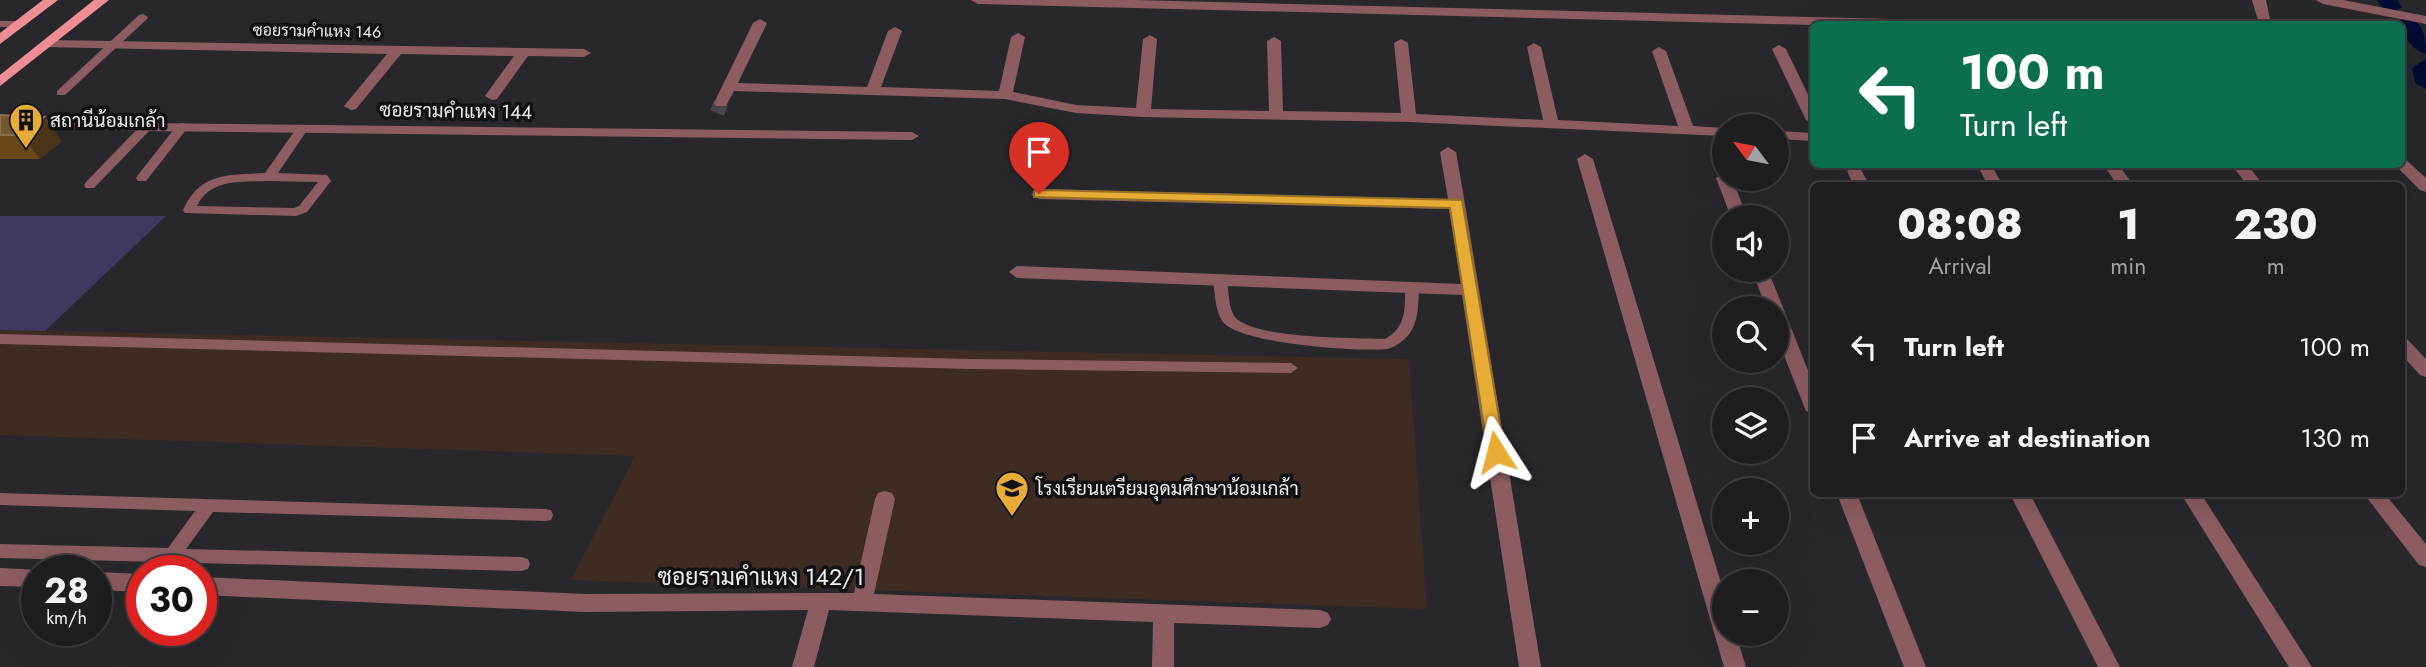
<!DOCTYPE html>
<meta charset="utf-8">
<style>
:root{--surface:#1e1e21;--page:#26272a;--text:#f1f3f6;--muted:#a1a2a5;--line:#3c3c3f}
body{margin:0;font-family:Jost,Sarabun,sans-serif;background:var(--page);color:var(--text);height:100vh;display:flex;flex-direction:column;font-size:26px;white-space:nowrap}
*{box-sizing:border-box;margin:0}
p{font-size:23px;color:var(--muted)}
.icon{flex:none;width:38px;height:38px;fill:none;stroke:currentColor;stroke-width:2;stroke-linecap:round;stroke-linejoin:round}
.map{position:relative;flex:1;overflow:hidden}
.panel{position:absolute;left:1810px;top:182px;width:595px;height:315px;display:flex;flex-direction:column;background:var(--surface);border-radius:10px;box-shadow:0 7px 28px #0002,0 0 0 2px var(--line)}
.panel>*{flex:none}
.top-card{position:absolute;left:1810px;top:21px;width:595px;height:147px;border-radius:10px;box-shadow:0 7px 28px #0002,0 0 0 2px var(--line);background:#0b6e4f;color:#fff;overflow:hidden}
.needle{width:46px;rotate:302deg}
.controls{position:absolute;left:1712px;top:114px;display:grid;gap:14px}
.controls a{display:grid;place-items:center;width:77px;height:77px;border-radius:50%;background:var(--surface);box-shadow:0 7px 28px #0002,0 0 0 2px var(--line);font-size:35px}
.speed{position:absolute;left:21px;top:555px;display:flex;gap:14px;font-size:35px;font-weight:700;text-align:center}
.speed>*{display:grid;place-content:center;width:91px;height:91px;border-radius:50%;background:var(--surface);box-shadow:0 7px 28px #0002,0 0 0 2px var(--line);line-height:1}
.speed small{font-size:18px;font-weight:400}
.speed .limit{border:10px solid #d22;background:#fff;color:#111}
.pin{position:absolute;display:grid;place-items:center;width:60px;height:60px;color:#fff;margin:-72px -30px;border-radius:50% 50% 50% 0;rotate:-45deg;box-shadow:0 0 7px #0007}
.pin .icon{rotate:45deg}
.me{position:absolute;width:77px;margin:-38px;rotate:351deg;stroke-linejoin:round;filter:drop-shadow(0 0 5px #0008)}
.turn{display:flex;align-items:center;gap:24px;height:147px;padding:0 35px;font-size:32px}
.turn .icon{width:91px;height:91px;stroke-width:2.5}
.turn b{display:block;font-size:49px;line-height:60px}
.eta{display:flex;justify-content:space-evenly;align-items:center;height:119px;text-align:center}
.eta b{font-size:42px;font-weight:800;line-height:49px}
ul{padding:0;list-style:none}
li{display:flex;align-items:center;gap:21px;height:91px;padding:0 35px}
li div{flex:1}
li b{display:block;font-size:26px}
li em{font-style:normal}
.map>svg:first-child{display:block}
.education{fill:#3d2b24}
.green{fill:#403861}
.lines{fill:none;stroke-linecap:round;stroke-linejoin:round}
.canal{fill:#020c34;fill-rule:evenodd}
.minor-tunnel{stroke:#46464a;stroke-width:15;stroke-dasharray:15 8;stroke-linecap:butt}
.service{fill:#8c5c61;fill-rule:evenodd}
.minor{fill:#8c5c61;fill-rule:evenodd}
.primary{fill:#f08e98;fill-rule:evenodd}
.wall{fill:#6a4717}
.shaded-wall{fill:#4a3316}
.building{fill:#78592f;stroke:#8b704e;stroke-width:2}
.route{fill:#e6ac36;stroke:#967023;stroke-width:2}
.labels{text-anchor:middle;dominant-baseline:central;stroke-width:7;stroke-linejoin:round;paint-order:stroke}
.far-street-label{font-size:16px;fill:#efeff2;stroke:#111113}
.street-label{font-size:19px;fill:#efeff2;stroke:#111113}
.poi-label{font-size:19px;fill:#efeff2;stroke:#111113;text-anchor:start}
.near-street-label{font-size:23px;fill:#efeff2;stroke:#111113}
</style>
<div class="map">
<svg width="2426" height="667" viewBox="0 0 2426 667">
<rect width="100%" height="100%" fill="#28282c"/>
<path class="education" d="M0,330L1409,359L1427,609L571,580L635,456L0,435Z"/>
<path class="green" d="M0,216H166L45,331L0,330Z"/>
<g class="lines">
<g class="canal">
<path d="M2377,0H2397L2402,7L2392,13L2385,11Z"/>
<path d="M2406,17C2424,21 2426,38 2426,54C2415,52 2402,36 2401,24L2396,23Z"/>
<path d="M2426,59V89L2415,83L2412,68Z"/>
</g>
<path class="minor-tunnel" d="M717,113L721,103"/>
<g class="service">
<path d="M143,14L148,17L147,19L65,95H57V91L139,15Z"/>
<path d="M0,21H22L27,24L22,27H0Z"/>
<path d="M146,123L150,124V130L94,188H86L84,185L86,182L142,124Z"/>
<path d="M182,123L186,124V130L146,181H138L136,178L138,175L178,124Z"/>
<path d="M302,125L308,129L278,173L327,175L331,181L307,212L296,216L185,213L183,210C200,172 228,175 265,173L298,126ZM269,181L318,182L299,206L294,208L197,206C210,178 243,182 269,181Z"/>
<path d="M1220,275L1227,280C1229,291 1228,308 1235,317C1253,339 1355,338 1385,339C1406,327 1405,310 1405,288L1412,283L1419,288C1418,308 1419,329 1401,342C1397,345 1392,348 1387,349C1357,352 1241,344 1223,322C1215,311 1215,293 1213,280Z"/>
<path d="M0,334L970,359L1291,363L1298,368L1291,373L970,369L0,344Z"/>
<path d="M0,493L545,509L551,510L553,515L551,520L545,521L213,512L186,549L522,557L528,559L530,564L528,569L522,571L0,558V544L168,548L195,511L0,505Z"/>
</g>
<g class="minor">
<path d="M971,0H1135L1932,20L1939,24L1813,25L978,4Z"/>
<path d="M2252,0H2266L2271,24H2259Z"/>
<path d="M2316,0H2343L2426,16V24L2323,4Z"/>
<path d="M760,19L767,23L738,83L867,87L888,31L895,27L902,31L881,87L999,91L1011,37L1018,33L1025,37L1013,92L1076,105L1136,108L1143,39L1150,35L1157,39L1151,109L1269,111L1267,41L1274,37L1281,41L1283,111L1401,113L1394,43L1401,39L1408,43L1416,114L1543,120L1527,47L1534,43L1541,47L1558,120L1678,126L1652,51L1659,47L1666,51L1693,126L1724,128V136L1409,122L1143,117L1076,113L1005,99L734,91L726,106H716L714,103L753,23Z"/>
<path d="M49,40L584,49L591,53L584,57L528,56L497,99L492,100L485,96L514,56L401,54L356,109L351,110L344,106L387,54L44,47V41Z"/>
<path d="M1779,45L1786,49L1813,105V124L1806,120L1772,49Z"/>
<path d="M0,118L146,123L912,132L919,136L912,140L146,131L0,126Z"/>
<path d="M1776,131L1813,133V141L1776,139Z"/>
<path d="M1448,147L1456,152L1465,204L1541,667H1519L1462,295L1017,278L1009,272L1017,266L1461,284L1449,209L1039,199L1031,194L1039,189L1448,199L1440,152Z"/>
<path d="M1585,154L1593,159L1724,593V634H1736L1746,667H1724L1577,159Z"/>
<path d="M2401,158L2406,160L2426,178V192L2420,190L2394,164H2401Z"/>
<path d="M1977,164H1991L2003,186H1988Z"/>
<path d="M2103,164H2118L2134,186H2118Z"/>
<path d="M2231,164H2247L2264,186H2248Z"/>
<path d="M1855,166L1860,168L1870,186H1854L1847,171Z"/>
<path d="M1724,173V178H1732L1747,217H1731L1716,178Z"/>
<path d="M1752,270H1768L1813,383V413L1806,411L1804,406L1776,335V308H1766Z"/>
<path d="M2401,337L2407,339L2426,359V377L2420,375L2401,354Z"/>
<path d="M885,491L892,493L895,499L874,594L1320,610L1328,613L1331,619L1328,625L1320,628L1174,623V667H1152L1153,622L829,610L814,667H792L808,610L585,612L201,595V577L585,594L854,593L875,499L878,493Z"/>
<path d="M1837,494H1857L1926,667H1904Z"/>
<path d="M2010,494H2030L2120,667H2098Z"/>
<path d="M2181,494H2201L2312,667H2289Z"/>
<path d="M2364,494H2385L2426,544V567L2419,565Z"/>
<path d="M0,568L40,570H37V587L0,586Z"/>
<path d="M96,572L142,574V592L96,590Z"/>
</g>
<g class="primary">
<path d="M43,0H58L0,44V33Z"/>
<path d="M94,0H109L0,86V75Z"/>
</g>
</g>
<path class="wall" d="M0,115L62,141L40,159H0Z"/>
<path class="shaded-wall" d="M44,117L62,141L40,159L22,135Z"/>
<path class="building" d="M0,115L44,117L22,135H0Z"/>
<path class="route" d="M1039,190L1462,200L1505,452L1502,456L1496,458L1488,452L1450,208L1034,197V191Z"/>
<defs>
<symbol id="building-pin" viewBox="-11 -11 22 30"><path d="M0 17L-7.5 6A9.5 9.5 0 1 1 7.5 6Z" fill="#e6ac36" stroke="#111113"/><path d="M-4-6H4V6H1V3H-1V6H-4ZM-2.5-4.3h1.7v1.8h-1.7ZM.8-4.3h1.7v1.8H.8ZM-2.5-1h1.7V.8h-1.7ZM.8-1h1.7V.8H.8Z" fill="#111"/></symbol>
<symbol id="school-pin" viewBox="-11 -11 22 30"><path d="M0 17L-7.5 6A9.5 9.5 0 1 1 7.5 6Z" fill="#e6ac36" stroke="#111113"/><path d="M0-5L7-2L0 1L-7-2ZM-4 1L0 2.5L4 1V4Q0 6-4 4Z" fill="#111"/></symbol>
</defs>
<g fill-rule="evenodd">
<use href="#building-pin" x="7" y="101" width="38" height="52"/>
<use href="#school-pin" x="993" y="469" width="38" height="52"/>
</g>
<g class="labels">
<g class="far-street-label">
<text transform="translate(317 31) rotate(1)">ซอยรามคำแหง 146</text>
</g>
<g class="street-label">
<text transform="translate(456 111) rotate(1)">ซอยรามคำแหง 144</text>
</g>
<g class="poi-label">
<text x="50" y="120">สถานีน้อมเกล้า</text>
<text x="1036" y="488">โรงเรียนเตรียมอุดมศึกษาน้อมเกล้า</text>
</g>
<g class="near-street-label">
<text x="761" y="577">ซอยรามคำแหง 142/1</text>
</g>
</g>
</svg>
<div class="controls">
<a><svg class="needle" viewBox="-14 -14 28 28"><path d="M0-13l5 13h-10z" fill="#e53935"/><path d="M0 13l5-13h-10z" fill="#a1a2a5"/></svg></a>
<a><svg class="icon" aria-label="sound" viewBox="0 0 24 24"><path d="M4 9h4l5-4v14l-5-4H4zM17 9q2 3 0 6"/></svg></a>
<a><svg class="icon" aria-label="search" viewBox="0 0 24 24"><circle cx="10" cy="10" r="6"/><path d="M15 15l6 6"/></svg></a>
<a><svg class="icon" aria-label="layers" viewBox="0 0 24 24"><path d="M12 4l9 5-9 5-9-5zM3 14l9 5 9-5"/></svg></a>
<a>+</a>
<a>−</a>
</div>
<div class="speed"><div>28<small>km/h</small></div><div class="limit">30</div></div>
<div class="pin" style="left:1039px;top:194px;background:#d93025"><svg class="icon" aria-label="arrive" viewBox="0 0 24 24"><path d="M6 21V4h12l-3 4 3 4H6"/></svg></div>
<svg class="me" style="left:1496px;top:452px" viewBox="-20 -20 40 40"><path d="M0-17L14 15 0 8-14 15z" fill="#e6ac36" stroke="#fff" stroke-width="4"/></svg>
<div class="top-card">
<div class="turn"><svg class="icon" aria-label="left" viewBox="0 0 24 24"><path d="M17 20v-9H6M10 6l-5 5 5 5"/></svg><div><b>100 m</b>Turn left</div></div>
</div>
<section class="panel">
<div class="eta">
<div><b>08:08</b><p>Arrival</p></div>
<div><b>1</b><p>min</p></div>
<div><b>230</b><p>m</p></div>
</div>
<ul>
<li><svg class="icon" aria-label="left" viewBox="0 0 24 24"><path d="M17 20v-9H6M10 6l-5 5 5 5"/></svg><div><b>Turn left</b></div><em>100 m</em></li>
<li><svg class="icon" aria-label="arrive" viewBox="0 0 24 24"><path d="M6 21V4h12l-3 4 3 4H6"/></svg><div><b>Arrive at destination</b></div><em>130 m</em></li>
</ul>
</section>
</div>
